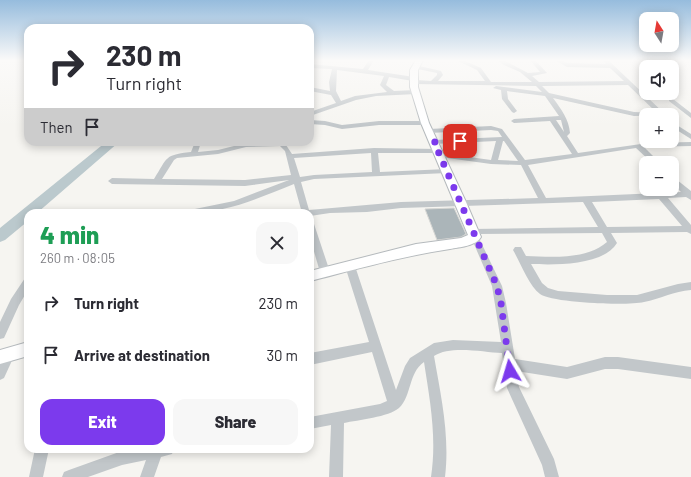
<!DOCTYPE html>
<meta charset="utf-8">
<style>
:root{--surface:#fff;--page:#f7f7f7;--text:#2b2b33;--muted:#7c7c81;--accent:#7c3aed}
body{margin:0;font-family:Barlow,sans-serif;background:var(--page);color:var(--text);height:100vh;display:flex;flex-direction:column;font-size:15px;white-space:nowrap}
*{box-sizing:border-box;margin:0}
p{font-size:13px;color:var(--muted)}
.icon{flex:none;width:22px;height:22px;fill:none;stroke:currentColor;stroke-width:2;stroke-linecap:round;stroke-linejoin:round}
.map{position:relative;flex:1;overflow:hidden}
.sheet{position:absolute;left:24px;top:209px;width:290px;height:244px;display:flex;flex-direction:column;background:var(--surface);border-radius:12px;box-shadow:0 2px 10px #0003}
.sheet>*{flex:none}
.guide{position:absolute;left:24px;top:24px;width:290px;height:122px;border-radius:12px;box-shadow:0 2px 10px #0003;background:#fff;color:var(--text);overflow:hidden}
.needle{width:26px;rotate:349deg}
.fabs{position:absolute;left:639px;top:12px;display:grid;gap:8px}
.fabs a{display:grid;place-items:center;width:40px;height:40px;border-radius:8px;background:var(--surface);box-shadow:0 2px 10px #0003;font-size:20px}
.pin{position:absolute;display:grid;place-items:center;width:34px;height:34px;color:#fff;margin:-17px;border-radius:8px;box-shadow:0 2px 6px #0006}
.me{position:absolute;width:44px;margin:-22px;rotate:353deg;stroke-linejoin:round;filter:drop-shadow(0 0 3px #0008)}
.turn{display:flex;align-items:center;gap:14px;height:84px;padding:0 16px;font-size:18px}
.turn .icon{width:52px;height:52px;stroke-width:2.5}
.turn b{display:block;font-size:28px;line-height:34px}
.then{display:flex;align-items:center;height:38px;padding:0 16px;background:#0003;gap:8px;font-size:15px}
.round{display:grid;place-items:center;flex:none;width:42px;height:42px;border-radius:12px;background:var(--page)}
.overview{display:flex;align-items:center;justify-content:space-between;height:68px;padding:0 16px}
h1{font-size:24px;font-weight:800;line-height:30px;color:#1e9e55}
.action{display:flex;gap:8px;margin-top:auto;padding:8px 16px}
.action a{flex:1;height:46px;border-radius:12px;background:var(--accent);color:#fff;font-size:16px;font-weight:800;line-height:46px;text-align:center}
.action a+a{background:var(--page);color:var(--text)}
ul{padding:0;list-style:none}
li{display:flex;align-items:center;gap:12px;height:52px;padding:0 16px}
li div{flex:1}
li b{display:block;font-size:15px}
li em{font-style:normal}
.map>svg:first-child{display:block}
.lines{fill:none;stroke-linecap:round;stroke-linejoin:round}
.river{fill:#bbc9cd;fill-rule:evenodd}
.building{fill:#abb5b9;stroke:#d7d7d4}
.major-casing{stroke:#b5babd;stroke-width:2}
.minor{fill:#c2c7ca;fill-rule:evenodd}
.major{fill:#fff;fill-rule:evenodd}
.route{stroke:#7c3aed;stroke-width:7;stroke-dasharray:0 12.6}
</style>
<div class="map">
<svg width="691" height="477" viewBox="0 0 691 477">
<rect width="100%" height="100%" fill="#f6f5f1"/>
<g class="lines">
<path class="river" d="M106,142H119L37,213H28V221L5,240L0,242V228Z"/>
</g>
<path class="building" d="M454,208L466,234L461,237L437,240L425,209Z"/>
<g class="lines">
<defs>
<g id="major">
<path d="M416,60H423L418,70V87L429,123L466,202L481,237C476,246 460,247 450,249C403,256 357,269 310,281V271L416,244L461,238L468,235L421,123L410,87V70Z"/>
<path d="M28,342V356L0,364V350Z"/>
</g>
</defs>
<use href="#major" class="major-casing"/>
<g class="minor">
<path d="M369,60H374L368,70L414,77L417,79L416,80L431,81L437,75V73L413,68V66L415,65L441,71L443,75L438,81H485L477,70L456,60H463L481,68L491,82H532L520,72L504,65L497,60H503L528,73L540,72L530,60H535L547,73L532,76L539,82L624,81L610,68L567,67L555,60H561L568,63L606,64L602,60H608L666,115L634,116L553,98C561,109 569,119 570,133L567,136L578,153L648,143L691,142V146L644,147L660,163H652L636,148L528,165L546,198L681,192L672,183V176L691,191V200L686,197L668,198L691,225V234L687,232L611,233L617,243C603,266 554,265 531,264L542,283L548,288L558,291L607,295H637L678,284L691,282V290C674,291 660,299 644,302C627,306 553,303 540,294C529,286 520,262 513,250L515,247H521L526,256C552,257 586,260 607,242L602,233L477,234L502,286L506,303L515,359L567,367L605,357H618L691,367V379L618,369H605L567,379L516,371L519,387L554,459L559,477H545L542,465L507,388L502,353C483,352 450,345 434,356C441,396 450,436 445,477H431C437,438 430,401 424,362C408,373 412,396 399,408C389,417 358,420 344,423L343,477H329L331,425L310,429V417L380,404L387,401L372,352L310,365V353L369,342L345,266L347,263L350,262L353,263L355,266L396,390L405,366L410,358L434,343L453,340L501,342L492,286L471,237L473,234L470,231L471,229L598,227L583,202L401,208L367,212L330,213L310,216V213H302L294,184C256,199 227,213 186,213L190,210L234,201L289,180L245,186L112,184L108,181L112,178L154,179C168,157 164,155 191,152L195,142H201L198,152L218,150L246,143L284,142L292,154L374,148L438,149H441V153H378L380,172L447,169L451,171L447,173L314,179L301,182L309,210L401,202L538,198L521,165L491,164L440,157L436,155L440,153L491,160L496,141L434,144L431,142L434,140L502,137L498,131L491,130L429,133L426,131L429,129L491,126L502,129L525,160L572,154L550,121L514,123L511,121L514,119L559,116L545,96L507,91L508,99L517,111L514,113L512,112L502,99L501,90L493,88L496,86L542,92L536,86L414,84L411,82L413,81L389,77L386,85L394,91L416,90L419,92L416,94L376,96L356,100L310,116V112L336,103L331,95L310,91V87L330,91L329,82L332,69L310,68V64L363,69ZM337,70L384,76L380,85L387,92L355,96L341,101L336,91ZM628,85L657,113L634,112L549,93L542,86ZM556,120H561L564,132ZM503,141H504L518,161L498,160ZM280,146L285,151L291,175L245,180L162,179L174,160L177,158L218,154L246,147ZM371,153L372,172L314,175L300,177L294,158ZM659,199L682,226L607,227L592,202Z"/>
<path d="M411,60H422L419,62Z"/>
<path d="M669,99H673L691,113V118L669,101Z"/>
<path d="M310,120L325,121L342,125L379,121H425L428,123L425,125H379L342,129L325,125L310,124Z"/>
<path d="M672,122L691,134V139L672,127Z"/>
<path d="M310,221L314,224L330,272L328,275L325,276L322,275L320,272L310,238Z"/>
<path d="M28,277V290L19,305L4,338L0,339V322L11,299L25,278Z"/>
<path d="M9,349L13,350L15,354L4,378L0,380V361L5,350Z"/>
<path d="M35,449H49L43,477H29Z"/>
<path d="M133,449H174L172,454L161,457L154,477H140L146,460L122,465L88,477H62L64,472L69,470L122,451Z"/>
</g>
<use href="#major" class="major"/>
</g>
<linearGradient id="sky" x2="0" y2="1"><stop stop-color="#96bcdd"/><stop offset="0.48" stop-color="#fbfaf9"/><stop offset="1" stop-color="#fbfaf9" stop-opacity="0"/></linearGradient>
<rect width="691" height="126" fill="url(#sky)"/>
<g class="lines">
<path class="route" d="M460,141L434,142L497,286L501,303L510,371"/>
</g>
</svg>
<div class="fabs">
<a><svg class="needle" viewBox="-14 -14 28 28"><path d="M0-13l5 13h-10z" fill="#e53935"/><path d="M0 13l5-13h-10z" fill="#7c7c81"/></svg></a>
<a><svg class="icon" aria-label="sound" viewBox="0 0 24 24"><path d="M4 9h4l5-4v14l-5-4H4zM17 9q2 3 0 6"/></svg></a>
<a>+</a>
<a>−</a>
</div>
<div class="pin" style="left:460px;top:141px;background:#d93025"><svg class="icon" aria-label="arrive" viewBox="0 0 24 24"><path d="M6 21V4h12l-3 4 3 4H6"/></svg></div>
<svg class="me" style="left:510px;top:371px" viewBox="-20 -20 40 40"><path d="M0-17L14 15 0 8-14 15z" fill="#7c3aed" stroke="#fff" stroke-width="4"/></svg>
<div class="guide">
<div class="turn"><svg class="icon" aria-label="right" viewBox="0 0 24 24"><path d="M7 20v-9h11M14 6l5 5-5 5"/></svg><div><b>230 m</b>Turn right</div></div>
<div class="then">Then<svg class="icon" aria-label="arrive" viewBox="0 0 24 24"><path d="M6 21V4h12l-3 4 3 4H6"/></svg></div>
</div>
<section class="sheet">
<div class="overview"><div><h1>4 min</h1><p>260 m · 08:05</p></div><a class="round"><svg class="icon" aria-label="close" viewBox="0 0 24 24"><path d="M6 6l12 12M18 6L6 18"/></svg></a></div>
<ul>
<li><svg class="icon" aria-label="right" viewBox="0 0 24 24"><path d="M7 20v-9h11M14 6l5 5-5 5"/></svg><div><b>Turn right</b></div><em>230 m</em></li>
<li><svg class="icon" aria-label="arrive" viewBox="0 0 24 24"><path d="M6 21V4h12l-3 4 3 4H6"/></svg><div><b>Arrive at destination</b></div><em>30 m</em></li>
</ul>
<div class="action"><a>Exit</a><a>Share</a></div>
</section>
</div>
